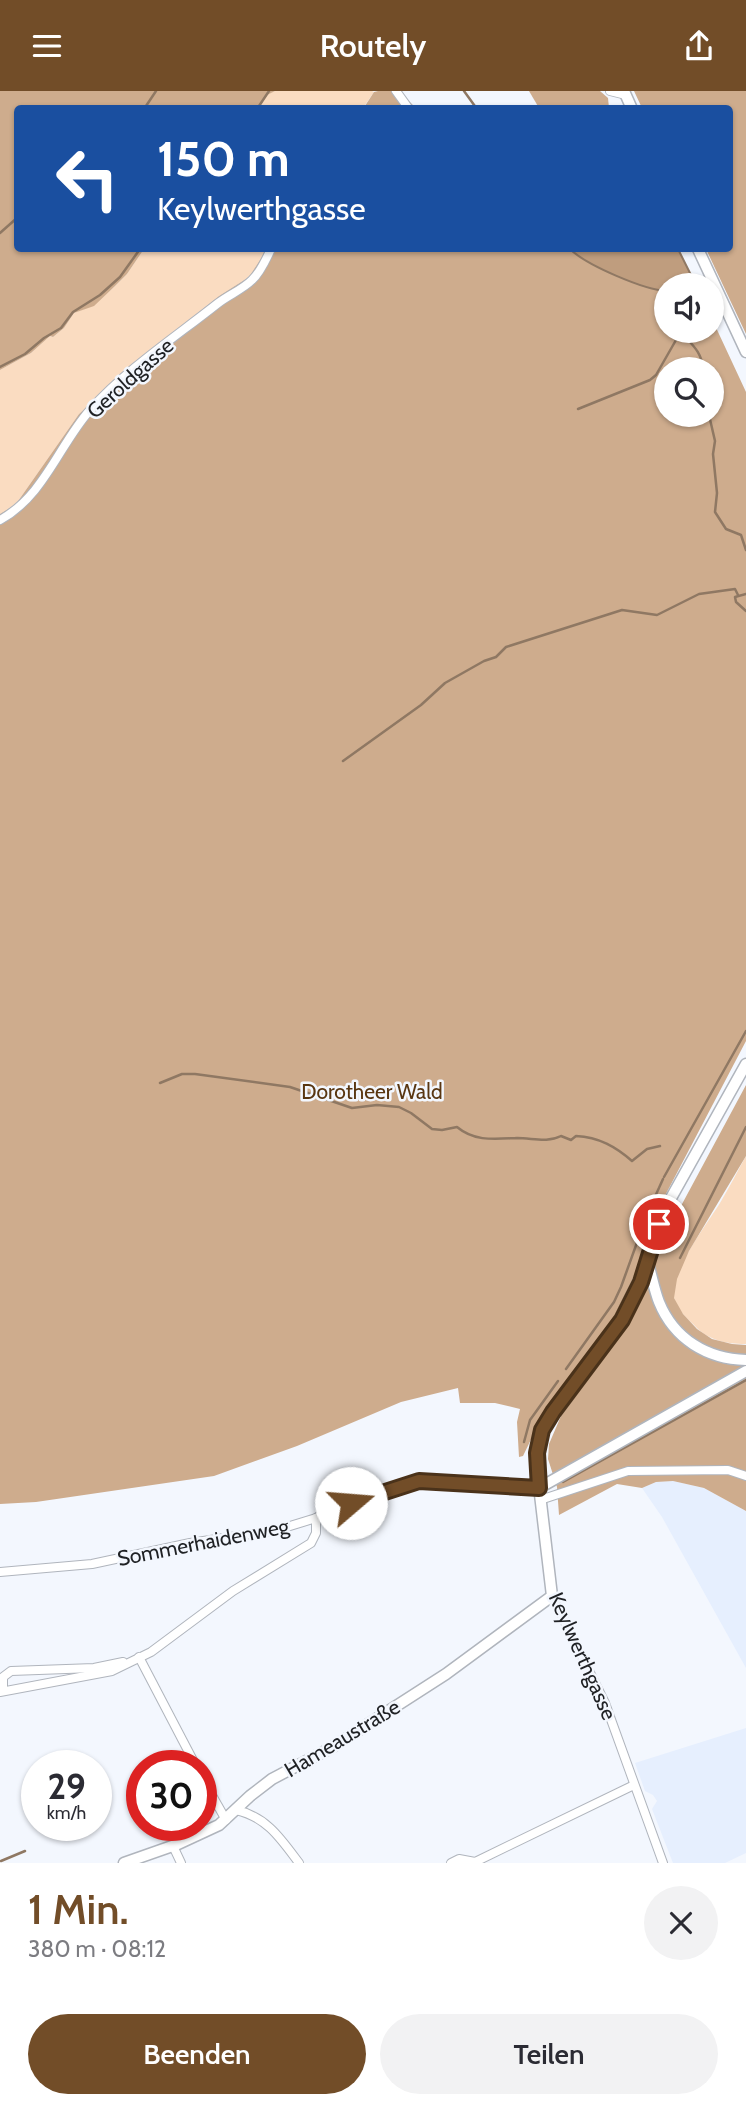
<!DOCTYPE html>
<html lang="de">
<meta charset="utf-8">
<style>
:root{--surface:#fff;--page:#f2f2f3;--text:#2b2b33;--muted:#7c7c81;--accent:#724d28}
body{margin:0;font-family:Cabin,sans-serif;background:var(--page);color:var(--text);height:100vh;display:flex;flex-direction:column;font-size:26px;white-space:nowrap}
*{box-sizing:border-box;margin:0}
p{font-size:23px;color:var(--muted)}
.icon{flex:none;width:38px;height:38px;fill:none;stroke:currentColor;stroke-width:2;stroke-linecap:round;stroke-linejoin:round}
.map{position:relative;height:1772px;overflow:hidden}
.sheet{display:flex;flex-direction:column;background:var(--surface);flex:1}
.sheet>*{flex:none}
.guide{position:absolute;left:14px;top:14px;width:719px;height:147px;border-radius:7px;box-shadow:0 2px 5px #0004;background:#1a4fa0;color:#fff;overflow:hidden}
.tools{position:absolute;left:654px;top:182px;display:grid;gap:14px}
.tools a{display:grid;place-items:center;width:70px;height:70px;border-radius:50%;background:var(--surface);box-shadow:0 2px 5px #0004;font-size:35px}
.speed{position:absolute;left:21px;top:1659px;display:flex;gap:14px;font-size:35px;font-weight:700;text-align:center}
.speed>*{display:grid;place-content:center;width:91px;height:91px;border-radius:50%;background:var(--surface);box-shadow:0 2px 5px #0004;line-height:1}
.speed small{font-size:18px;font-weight:400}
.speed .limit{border:10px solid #d22;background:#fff;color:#111}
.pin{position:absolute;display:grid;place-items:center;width:60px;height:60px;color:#fff;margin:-30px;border:4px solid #fff;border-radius:50%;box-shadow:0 2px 7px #0007}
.me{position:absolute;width:77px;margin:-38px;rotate:72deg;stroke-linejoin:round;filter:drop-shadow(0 0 5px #0008)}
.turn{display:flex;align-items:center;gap:24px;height:147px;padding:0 28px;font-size:32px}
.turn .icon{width:91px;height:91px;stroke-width:2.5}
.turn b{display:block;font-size:49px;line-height:60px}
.round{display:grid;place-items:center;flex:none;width:74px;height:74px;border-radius:37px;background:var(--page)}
.overview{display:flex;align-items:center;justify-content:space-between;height:119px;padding:0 28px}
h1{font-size:42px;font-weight:600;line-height:52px;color:var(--accent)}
.action{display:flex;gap:14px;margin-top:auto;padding:14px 28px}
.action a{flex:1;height:80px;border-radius:42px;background:var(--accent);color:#fff;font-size:28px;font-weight:600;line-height:80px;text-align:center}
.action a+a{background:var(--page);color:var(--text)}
header{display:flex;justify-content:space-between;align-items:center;height:91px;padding:0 28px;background:var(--accent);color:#fff;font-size:32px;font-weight:600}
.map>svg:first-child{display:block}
.built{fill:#e6effe}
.green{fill:#fadcc1}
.forest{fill:#ceac8d;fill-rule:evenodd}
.water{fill:#bf9d7e;stroke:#8f7863;stroke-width:2}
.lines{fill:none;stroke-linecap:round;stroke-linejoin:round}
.stream{stroke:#8f7863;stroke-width:2.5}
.street-casing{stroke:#b0b5bd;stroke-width:10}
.secondary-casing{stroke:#b0b5bd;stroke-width:13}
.street{stroke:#fff;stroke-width:8}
.secondary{stroke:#fff;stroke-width:10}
.route-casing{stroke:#4a321a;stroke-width:18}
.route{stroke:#724d28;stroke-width:12}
.labels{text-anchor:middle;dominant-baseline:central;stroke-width:5;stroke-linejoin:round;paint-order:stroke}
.street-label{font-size:21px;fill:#1f2124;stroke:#f3f7fe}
.park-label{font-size:21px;fill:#593611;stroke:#f3f7fe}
</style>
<header><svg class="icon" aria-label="menu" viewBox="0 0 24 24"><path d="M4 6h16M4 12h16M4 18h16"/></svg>Routely<svg class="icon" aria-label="share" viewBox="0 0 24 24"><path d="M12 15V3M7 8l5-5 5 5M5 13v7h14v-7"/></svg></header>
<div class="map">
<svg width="746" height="1772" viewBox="0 0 746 1772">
<rect width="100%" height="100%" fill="#f3f7fe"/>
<g class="built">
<path d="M673,1390L704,1397L746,1420V1577L662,1426L642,1397L656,1391Z"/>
<path d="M746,1637V1762L725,1772H673L652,1718L657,1710L653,1704L645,1700L635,1672Z"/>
</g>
<g class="green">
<path d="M275,0H372L374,1L363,17L259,18L267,3Z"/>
<path d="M144,158H267L249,186L219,205L131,275L79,323L16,413L0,423V279L31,262L50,245L53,246L64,237L74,222L94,214L114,196L127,183Z"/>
<path d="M746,1065V1253C725,1253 707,1249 693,1233C686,1227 676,1217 674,1207C669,1182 707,1133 720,1112C729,1097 737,1081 746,1065Z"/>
</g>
<g class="forest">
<path d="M0,0H275L267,4L259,17L18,18V158H144L127,183L114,196L94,215L74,222L64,237L53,246L50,245L31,262L0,279Z"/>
<path d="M378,0H398L416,17L363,18L374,1Z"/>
<path d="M529,0H600L608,7L609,17H539Z"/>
<path d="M634,0H746V243L706,158H730V18L642,17Z"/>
<path d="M267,158H678L696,194H667V240H712V228L746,301V950L657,1120L635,1183L612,1230L539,1332L523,1365L519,1366L517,1331L520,1318L495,1312H460L458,1297L401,1311L297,1355L214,1385L36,1411L0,1413V423L16,413L79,323L131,275L219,205L249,186ZM667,278H712V324H667Z"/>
<path d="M746,994V1065L689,1160L677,1188L674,1207L683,1223L697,1238L712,1248L732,1253L746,1254V1420L704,1397L673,1390L656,1391L642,1397L617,1393L559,1424L557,1396L548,1368L549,1353L561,1325L624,1240L639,1214L667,1141Z"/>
</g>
<path class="water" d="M570,158H678L696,194H667V200C644,199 586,174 570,158Z"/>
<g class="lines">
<g class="stream">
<path d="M464,0L477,18"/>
<path d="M144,18L156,0"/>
<path d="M257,18L269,0"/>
<path d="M0,142L18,126"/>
<path d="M680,240C690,252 702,260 703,278"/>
<path d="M0,276L25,263L44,247L61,237L73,221L100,204L120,186L140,158"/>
<path d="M578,318L650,289L656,284L680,242"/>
<path d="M709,324L715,350L713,363L717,402L715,421L726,438L741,444L746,459"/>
<path d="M746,503L735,506L736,511L746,520"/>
<path d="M343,670L421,614L445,592L484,570L496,566L506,556L622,519L657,524L699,503L735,498L738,504"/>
<path d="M160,992L182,983H195L290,996L352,1017L377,1014L399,1016L411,1022L432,1038L442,1039L457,1036C475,1051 495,1048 517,1047C533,1047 547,1052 561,1045L571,1049L576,1045C599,1046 616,1056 632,1070L647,1058L660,1055"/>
<path d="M664,1086L746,940"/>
<path d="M649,1119L663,1088"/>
<path d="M680,1167L746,1036"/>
<path d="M566,1278L614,1211L621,1196L648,1121"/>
<path d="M524,1351L530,1329L558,1290"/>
<path d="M563,1391L746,1289"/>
<path d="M1,1770L25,1760"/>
</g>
<defs>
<g id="street">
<path d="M396,0L409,18"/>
<path d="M610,0L626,4"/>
<path d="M0,429C44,405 59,354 90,319C127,278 174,247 217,213C228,204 242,199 252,189C261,181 266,168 271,158"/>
<path d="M540,1409L628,1380L728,1379L746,1385"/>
<path d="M0,1481L92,1473L190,1452L277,1439L316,1427L327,1420L419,1390L539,1397"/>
<path d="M552,1505L605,1612L663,1772"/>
<path d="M139,1566L196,1675"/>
<path d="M3,1600V1586L11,1580L94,1577L123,1571"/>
<path d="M0,1601L112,1580L151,1561L233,1500L311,1452L316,1442V1427"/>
<path d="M201,1685L226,1729"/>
<path d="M236,1719C267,1726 281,1748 299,1772"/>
<path d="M173,1755L181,1772"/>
<path d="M451,1772L459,1768L475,1771L634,1694"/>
</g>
<g id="secondary">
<path d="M624,0L632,18"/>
<path d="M698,158L746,261"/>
<path d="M648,1173C652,1185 654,1198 659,1211C674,1248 707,1268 746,1269"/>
<path d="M539,1397L746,1280"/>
<path d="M124,1772L178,1753L219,1734L250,1705L272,1688L331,1657L446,1583L552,1505L537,1378L539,1348L553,1321L614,1241L630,1216L641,1191L666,1116L746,973"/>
</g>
</defs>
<use href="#street" class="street-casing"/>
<use href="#secondary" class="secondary-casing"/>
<use href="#street" class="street"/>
<use href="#secondary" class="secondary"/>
</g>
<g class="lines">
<defs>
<path id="route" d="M351,1412L419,1390L539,1397L537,1362L542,1339L553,1321L622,1229L641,1191L659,1133"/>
</defs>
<use href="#route" class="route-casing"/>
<use href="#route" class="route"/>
</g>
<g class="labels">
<g class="street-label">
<text transform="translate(130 287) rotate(-42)">Geroldgasse</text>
<text transform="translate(203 1451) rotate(-11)">Sommerhaidenweg</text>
<text transform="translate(583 1565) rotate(66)">Keylwerthgasse</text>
<text transform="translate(342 1647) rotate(-31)">Hameaustraße</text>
</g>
<g class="park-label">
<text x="372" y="1000">Dorotheer Wald</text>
</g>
</g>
</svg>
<div class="tools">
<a><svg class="icon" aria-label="sound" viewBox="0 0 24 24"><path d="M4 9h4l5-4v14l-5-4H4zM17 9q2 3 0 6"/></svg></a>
<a><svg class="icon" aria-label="search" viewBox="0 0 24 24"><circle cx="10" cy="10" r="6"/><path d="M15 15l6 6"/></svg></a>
</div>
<div class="speed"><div>29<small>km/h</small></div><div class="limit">30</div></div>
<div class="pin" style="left:659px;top:1133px;background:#d93025"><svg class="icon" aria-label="arrive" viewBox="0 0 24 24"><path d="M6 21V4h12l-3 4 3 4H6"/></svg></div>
<svg class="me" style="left:351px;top:1412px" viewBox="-20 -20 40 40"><circle r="19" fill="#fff"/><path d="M0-13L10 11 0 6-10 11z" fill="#724d28"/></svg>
<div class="guide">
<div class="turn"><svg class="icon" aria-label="left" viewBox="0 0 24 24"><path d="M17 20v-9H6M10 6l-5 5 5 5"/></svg><div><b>150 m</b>Keylwerthgasse</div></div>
</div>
</div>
<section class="sheet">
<div class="overview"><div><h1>1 Min.</h1><p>380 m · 08:12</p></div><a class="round"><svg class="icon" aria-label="close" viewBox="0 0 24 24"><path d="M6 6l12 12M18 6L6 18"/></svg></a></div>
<div class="action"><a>Beenden</a><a>Teilen</a></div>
</section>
